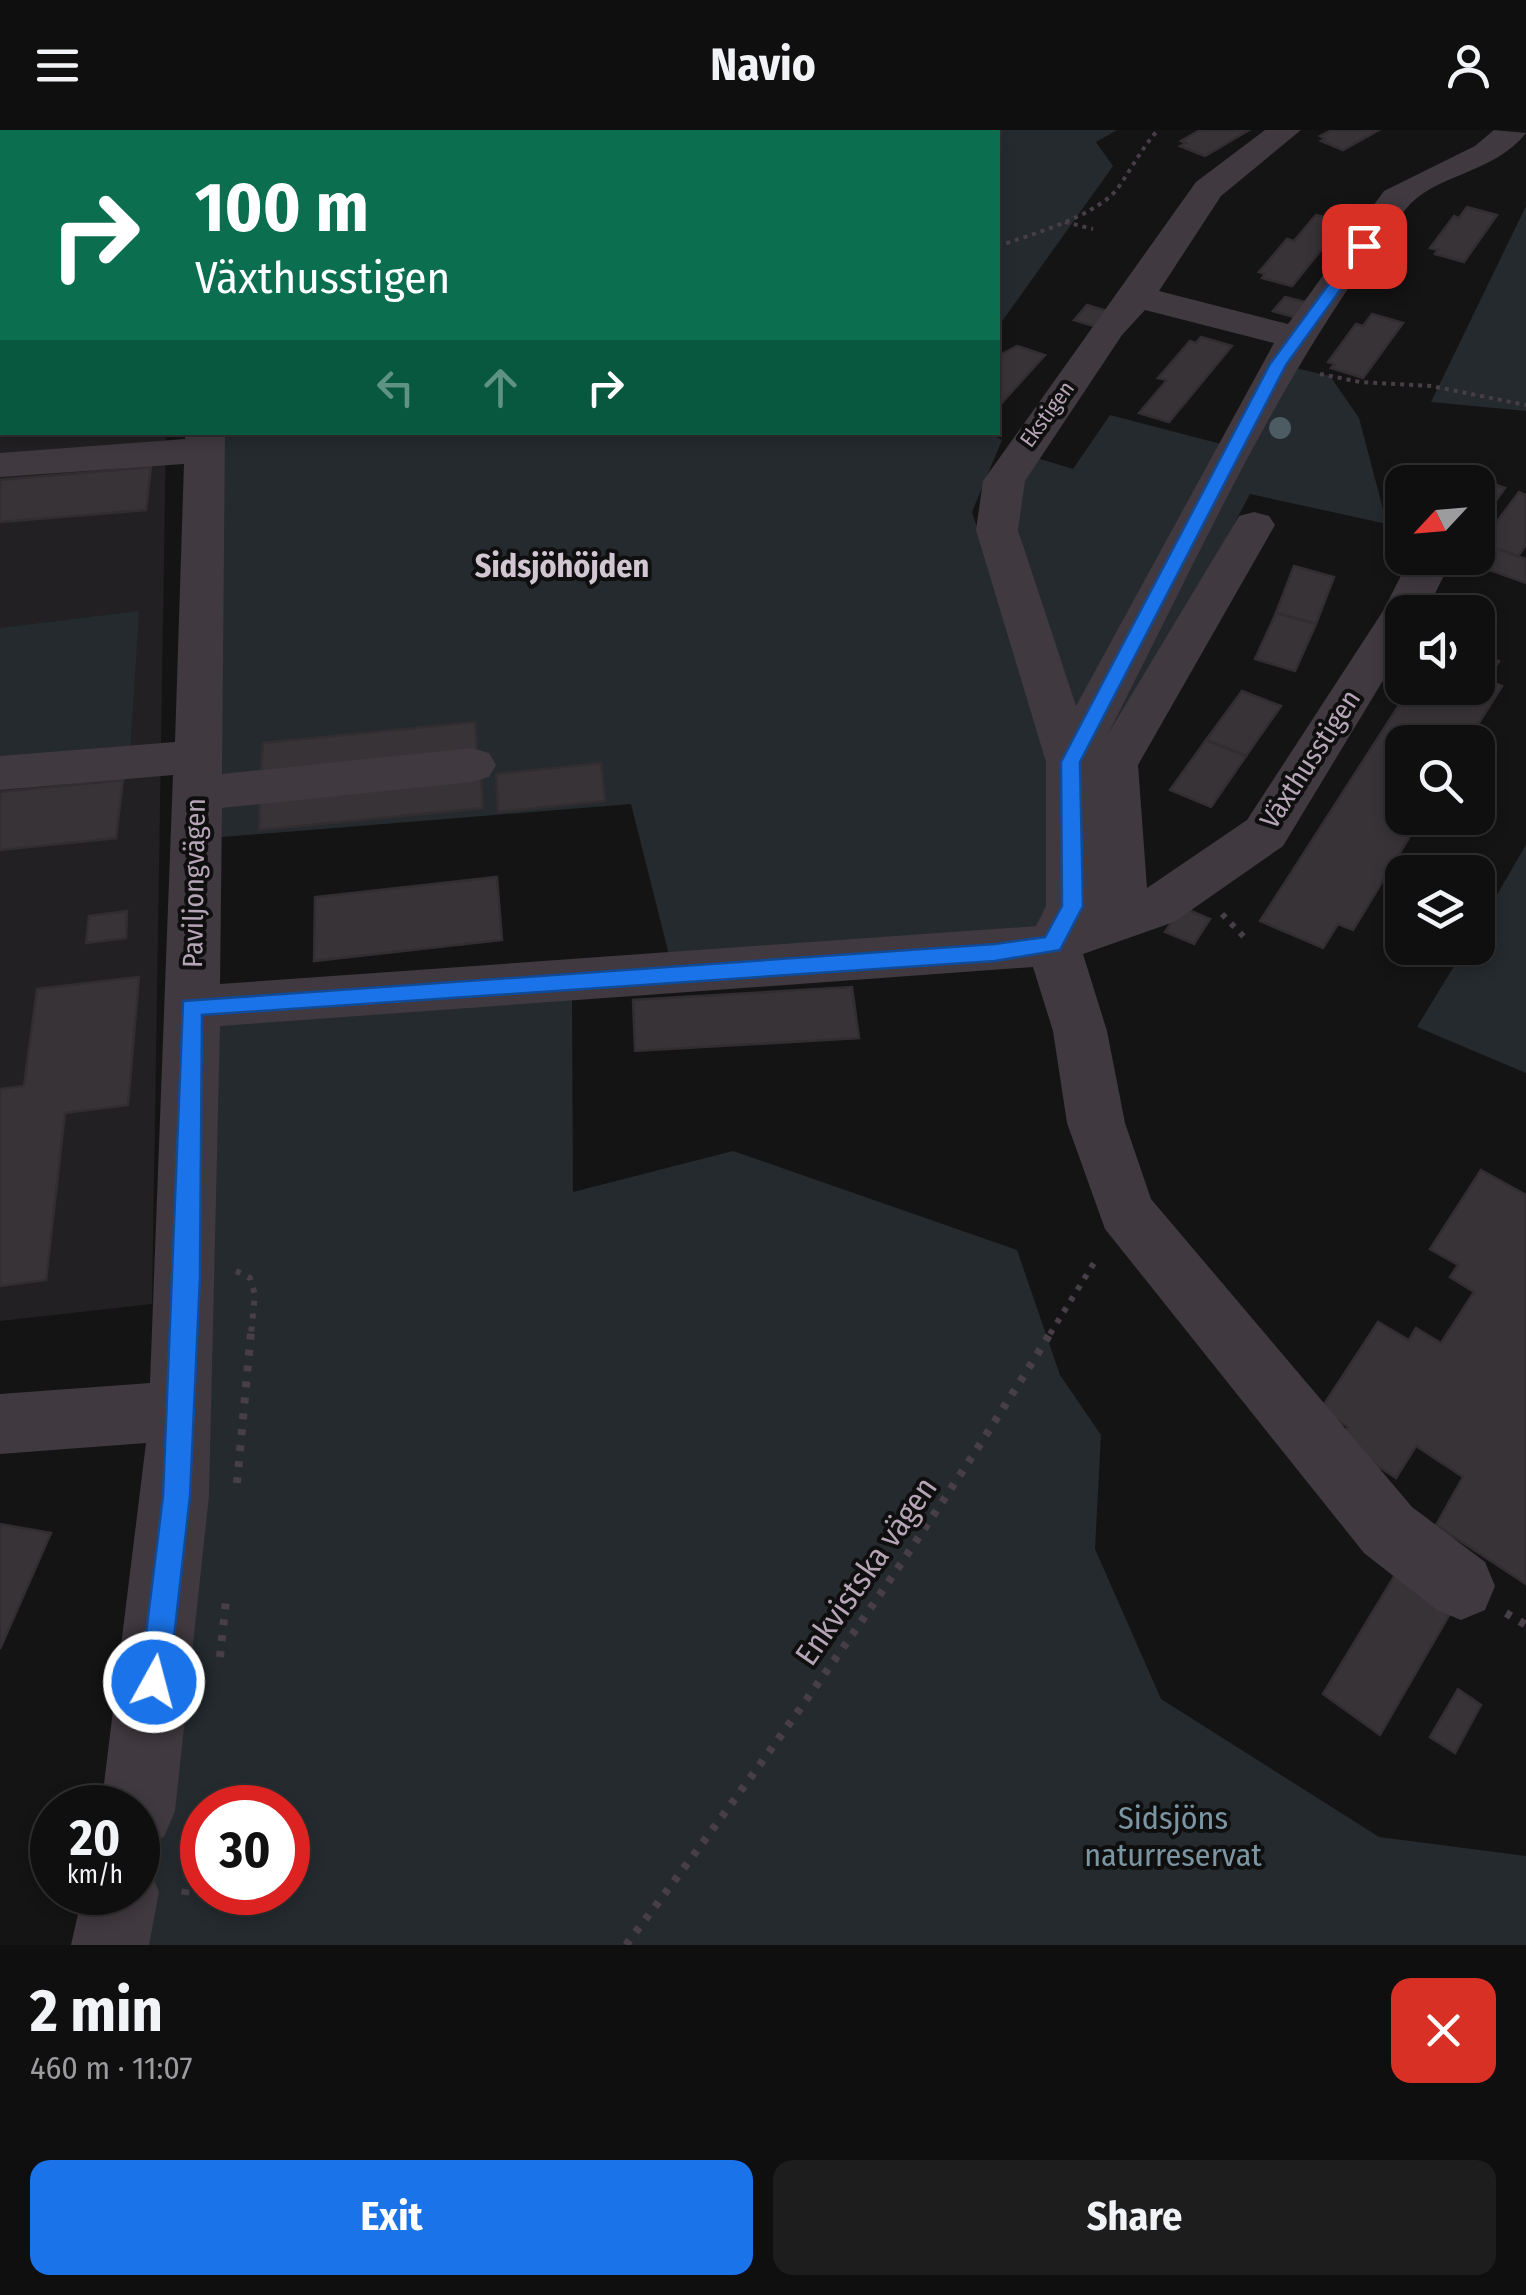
<!DOCTYPE html>
<meta charset="utf-8">
<style>
:root{--surface:#100f10;--page:#1e1d1e;--text:#f1f3f6;--muted:#9c9c9f;--line:#302f30;--accent:#1a73e8}
body{margin:0;font-family:"Fira Sans Condensed",sans-serif;background:var(--page);color:var(--text);height:100vh;display:flex;flex-direction:column;font-size:38px;white-space:nowrap}
*{box-sizing:border-box;margin:0}
p{font-size:32px;color:var(--muted)}
.icon{flex:none;width:55px;height:55px;fill:none;stroke:currentColor;stroke-width:2;stroke-linecap:round;stroke-linejoin:round}
.map{position:relative;height:1815px;overflow:hidden}
.drawer{display:flex;flex-direction:column;background:var(--surface);flex:1}
.drawer>*{flex:none}
.banner{position:absolute;left:0px;top:0px;width:1000px;height:305px;box-shadow:0 5px 15px #0003,0 0 0 2px var(--line);background:#0b6e4f;color:#fff;overflow:hidden}
.needle{width:65px;rotate:244deg}
.fabs{position:absolute;left:1385px;top:335px;display:grid;gap:20px}
.fabs a{display:grid;place-items:center;width:110px;height:110px;border-radius:20px;background:var(--surface);box-shadow:0 5px 15px #0003,0 0 0 2px var(--line);font-size:50px}
.speed{position:absolute;left:30px;top:1655px;display:flex;gap:20px;font-size:50px;font-weight:700;text-align:center}
.speed>*{display:grid;place-content:center;width:130px;height:130px;border-radius:50%;background:var(--surface);box-shadow:0 5px 15px #0003,0 0 0 2px var(--line);line-height:1}
.speed small{font-size:25px;font-weight:400}
.speed .limit{border:15px solid #d22;background:#fff;color:#111}
.pin{position:absolute;display:grid;place-items:center;width:85px;height:85px;color:#fff;margin:-42px;border-radius:20px;box-shadow:0 5px 15px #0006}
.me{position:absolute;width:110px;margin:-55px;rotate:7deg;stroke-linejoin:round;filter:drop-shadow(0 0 8px #0008)}
.turn{display:flex;align-items:center;gap:35px;height:210px;padding:0 30px;font-size:45px}
.turn .icon{width:130px;height:130px;stroke-width:2.5}
.turn b{display:block;font-size:70px;line-height:85px}
.lanes{display:flex;align-items:center;height:95px;padding:0 30px;background:#0003;justify-content:center;gap:50px;direction:ltr}
.lanes .off{opacity:.35}
.round{display:grid;place-items:center;flex:none;width:105px;height:105px;border-radius:20px;background:var(--page)}
.overview{display:flex;align-items:center;justify-content:space-between;height:170px;padding:0 30px}
h1{font-size:60px;font-weight:700;line-height:75px}
.action{display:flex;gap:20px;margin-top:auto;padding:20px 30px}
.action a{flex:1;height:115px;border-radius:20px;background:var(--accent);color:#fff;font-size:40px;font-weight:700;line-height:115px;text-align:center}
.action a+a{background:var(--page);color:var(--text)}
header{display:flex;justify-content:space-between;align-items:center;height:130px;padding:0 30px;background:var(--surface);font-size:45px;font-weight:700}
.map>svg:first-child{display:block}
.built{fill:#222022}
.green{fill:#242a2e;fill-rule:evenodd}
.building{fill:#383337;stroke:#322d30;stroke-width:2.5}
.lines{fill:none;stroke-linecap:round;stroke-linejoin:round}
.path-far2{stroke:#473e47;stroke-width:4;stroke-dasharray:4 5;stroke-linecap:butt}
.path-far1{stroke:#473e47;stroke-width:6;stroke-dasharray:5 8;stroke-linecap:butt}
.path{stroke:#473e47;stroke-width:8;stroke-dasharray:6 10;stroke-linecap:butt}
.minor{fill:#40393f;fill-rule:evenodd}
.tree{fill:#4d5b63}
.route{fill:#1a73e8;stroke:#114b97;stroke-width:2.5}
.labels{text-anchor:middle;dominant-baseline:central;stroke-width:8;stroke-linejoin:round;paint-order:stroke}
.far-street-label{font-size:22px;fill:#b6a5b6;stroke:#100f10}
.street-label{font-size:28px;fill:#b6a5b6;stroke:#100f10}
.far-district-label{font-size:32px;font-weight:bold;fill:#d2c6d2;stroke:#100f10}
.near-street-label{font-size:32px;fill:#b6a5b6;stroke:#100f10}
.near-park-label{font-size:32px;fill:#7b95a2;stroke:#100f10}
</style>
<header><svg class="icon" aria-label="menu" viewBox="0 0 24 24"><path d="M4 6h16M4 12h16M4 18h16"/></svg>Navio<svg class="icon" aria-label="person" viewBox="0 0 24 24"><circle cx="12" cy="8" r="4"/><path d="M4 21q1-7 8-7t8 7"/></svg></header>
<div class="map">
<svg width="1526" height="1815" viewBox="0 0 1526 1815">
<rect width="100%" height="100%" fill="#151415"/>
<path class="built" d="M0,102L2,302L166,303L152,1174L0,1191Z"/>
<g class="green">
<path d="M233,0H1117L1096,12L1113,36L998,197V2Z"/>
<path d="M1526,76V281L1431,272Z"/>
<path d="M1278,234L1330,246L1359,288L1387,394L1250,364L1105,635L1070,632Z"/>
<path d="M1110,285L1221,314L1076,600L1013,382L1030,326L1073,339Z"/>
<path d="M987,302L1002,310L972,382L1052,629L1062,774L1036,796L669,825L631,674L211,708L223,303Z"/>
<path d="M139,481L130,624L0,639V498Z"/>
<path d="M1526,715V943L1417,897L1465,818H1478V797Z"/>
<path d="M572,868L573,1062L733,1021L1017,1120L1060,1245L1101,1305L1095,1419L1161,1569L1379,1707L1526,1726V1815H134L160,1672L212,895ZM202,1678H288V1762H202Z"/>
</g>
<g class="building">
<path d="M1200,0H1249L1205,26L1180,16L1186,13L1181,11Z"/>
<path d="M1332,0H1379L1343,20L1321,11L1325,9L1320,6Z"/>
<path d="M1467,77L1497,85L1464,132L1435,124L1438,120L1430,118L1454,86L1459,88Z"/>
<path d="M1316,85L1344,92L1292,156L1262,148L1265,144L1259,142L1287,109L1294,111Z"/>
<path d="M1285,167L1305,172L1294,187L1273,181Z"/>
<path d="M1087,175L1107,181L1094,196L1074,190Z"/>
<path d="M1372,184L1403,193L1363,248L1331,238L1335,234L1328,232L1356,194L1363,196Z"/>
<path d="M1201,207L1232,216L1169,292L1139,283L1167,250L1158,248L1190,211L1196,213Z"/>
<path d="M1017,216L1045,225L1000,275L998,226Z"/>
<path d="M151,337L146,380L0,392V350Z"/>
<path d="M1470,346L1505,358L1478,396V352H1465Z"/>
<path d="M1519,362L1526,365V415L1518,426L1481,413Z"/>
<path d="M1478,412L1526,429V453L1456,428H1478Z"/>
<path d="M1294,436L1334,447L1316,494L1276,483Z"/>
<path d="M1276,483L1316,494L1295,541L1255,529Z"/>
<path d="M1478,523L1499,531L1487,550L1502,556L1467,612H1402V688H1421L1353,800L1338,794L1323,818L1260,791L1410,558H1478Z"/>
<path d="M1242,561L1281,576L1246,626L1206,610Z"/>
<path d="M475,592L477,621L261,642L263,613Z"/>
<path d="M1206,610L1246,626L1211,677L1170,660Z"/>
<path d="M601,633L605,671L498,682L496,644Z"/>
<path d="M481,647L483,678L259,700L260,667Z"/>
<path d="M123,650L116,708L0,720V662Z"/>
<path d="M497,747L502,810L314,831L315,767Z"/>
<path d="M1182,777L1210,789L1194,814L1165,802Z"/>
<path d="M127,781L126,808L86,813L89,786Z"/>
<path d="M139,847L128,975L65,983L46,1150L0,1156V959L24,956L37,859Z"/>
<path d="M852,857L859,908L635,921L633,870Z"/>
<path d="M1481,1040L1526,1065V1454L1436,1395L1463,1347L1416,1316L1396,1348L1339,1311L1348,1297L1321,1279L1378,1192L1409,1210L1416,1198L1441,1213L1474,1162L1450,1147L1458,1135L1430,1119Z"/>
<path d="M0,1394L51,1403L0,1519Z"/>
<path d="M1395,1445L1451,1482L1380,1605L1323,1564Z"/>
<path d="M1458,1559L1481,1575L1455,1623L1430,1607Z"/>
</g>
<g class="lines">
<g class="path-far2">
<path d="M1065,92L1093,99"/>
<path d="M998,116C1030,105 1097,86 1118,58C1132,38 1141,19 1158,0"/>
<path d="M1320,244L1360,252L1431,256L1526,275"/>
</g>
<g class="path-far1">
<path d="M1222,784L1245,808"/>
<path d="M236,1141L250,1148L255,1165L251,1204"/>
<path d="M1050,1204L1097,1128"/>
</g>
<g class="path">
<path d="M237,1353L251,1202"/>
<path d="M1506,1483L1526,1495"/>
<path d="M220,1527L226,1470"/>
<path d="M185,1765L194,1703"/>
<path d="M626,1815C777,1616 920,1414 1051,1202"/>
</g>
<g class="minor">
<rect x="195" y="0" width="32" height="2"/>
<path d="M1265,0H1301L1221,66L1159,161L1288,194L1384,61L1475,16L1494,0L1526,3C1493,45 1434,43 1405,80C1281,238 1199,426 1108,604L1239,386L1254,382L1269,386L1275,395L1138,635L1147,758L1247,690L1383,481L1410,428H1444L1449,435L1426,482H1402V519L1283,716L1174,792L1083,824L1107,901L1125,993L1151,1069L1412,1377L1485,1432L1495,1456L1485,1480L1461,1490L1437,1480L1364,1423L1105,1099L1067,993L1053,901L1033,837L220,896L209,1366L175,1681L164,1707L138,1718V1678H101L146,1313L0,1324V1264L150,1253L173,645L0,660V626L175,612L184,334L0,347V323L185,309V302H225L222,644L472,618L489,623L496,635L489,647L472,652L222,678L220,854L1036,796L1046,776V632L976,400L983,351L1196,52ZM1145,180L1274,213L1076,576L1018,400L1025,351L1122,205Z"/>
<rect x="0" y="82" width="2" height="20"/>
<rect x="0" y="274" width="2" height="24"/>
<path d="M138,1731L148,1735L159,1762L149,1815H71L83,1762H138Z"/>
</g>
</g>
<circle class="tree" cx="1280" cy="298" r="11"/>
<path class="route" d="M1359,113L1372,116L1286,235L1080,632L1083,776L1060,820L995,831L202,885L200,1147L190,1366L169,1552L165,1562L154,1566L144,1562L140,1552L163,1366L183,871L995,814L1045,807L1062,776L1061,632L1270,234Z"/>
<g class="labels">
<g class="far-street-label">
<text transform="translate(1047 284) rotate(-54)">Ekstigen</text>
</g>
<g class="street-label">
<text transform="translate(1310 629) rotate(-57)">Växthusstigen</text>
<text transform="translate(194 753) rotate(-89)">Paviljongvägen</text>
</g>
<g class="far-district-label">
<text x="562" y="436">Sidsjöhöjden</text>
</g>
<g class="near-street-label">
<text transform="translate(866 1441) rotate(-55)">Enkvistska vägen</text>
</g>
<g class="near-park-label">
<text x="1173" y="1688">Sidsjöns<tspan x="1173" dy="37">naturreservat</tspan></text>
</g>
</g>
</svg>
<div class="fabs">
<a><svg class="needle" viewBox="-14 -14 28 28"><path d="M0-13l5 13h-10z" fill="#e53935"/><path d="M0 13l5-13h-10z" fill="#9c9c9f"/></svg></a>
<a><svg class="icon" aria-label="sound" viewBox="0 0 24 24"><path d="M4 9h4l5-4v14l-5-4H4zM17 9q2 3 0 6"/></svg></a>
<a><svg class="icon" aria-label="search" viewBox="0 0 24 24"><circle cx="10" cy="10" r="6"/><path d="M15 15l6 6"/></svg></a>
<a><svg class="icon" aria-label="layers" viewBox="0 0 24 24"><path d="M12 4l9 5-9 5-9-5zM3 14l9 5 9-5"/></svg></a>
</div>
<div class="speed"><div>20<small>km/h</small></div><div class="limit">30</div></div>
<div class="pin" style="left:1364px;top:116px;background:#d93025"><svg class="icon" aria-label="arrive" viewBox="0 0 24 24"><path d="M6 21V4h12l-3 4 3 4H6"/></svg></div>
<svg class="me" style="left:154px;top:1552px" viewBox="-20 -20 40 40"><circle r="17" fill="#1a73e8" stroke="#fff" stroke-width="3"/><path d="M0-11L8 9 0 5-8 9z" fill="#fff"/></svg>
<div class="banner">
<div class="turn"><svg class="icon" aria-label="right" viewBox="0 0 24 24"><path d="M7 20v-9h11M14 6l5 5-5 5"/></svg><div><b>100 m</b>Växthusstigen</div></div>
<div class="lanes"><svg class="icon off" aria-label="left" viewBox="0 0 24 24"><path d="M17 20v-9H6M10 6l-5 5 5 5"/></svg><svg class="icon off" aria-label="ahead" viewBox="0 0 24 24"><path d="M12 20V5M6 11l6-6 6 6"/></svg><svg class="icon" aria-label="right" viewBox="0 0 24 24"><path d="M7 20v-9h11M14 6l5 5-5 5"/></svg></div>
</div>
</div>
<section class="drawer">
<div class="overview"><div><h1>2 min</h1><p>460 m · 11:07</p></div><a class="round" style="background:#d93025;color:#fff"><svg class="icon" aria-label="close" viewBox="0 0 24 24"><path d="M6 6l12 12M18 6L6 18"/></svg></a></div>
<div class="action"><a>Exit</a><a>Share</a></div>
</section>
